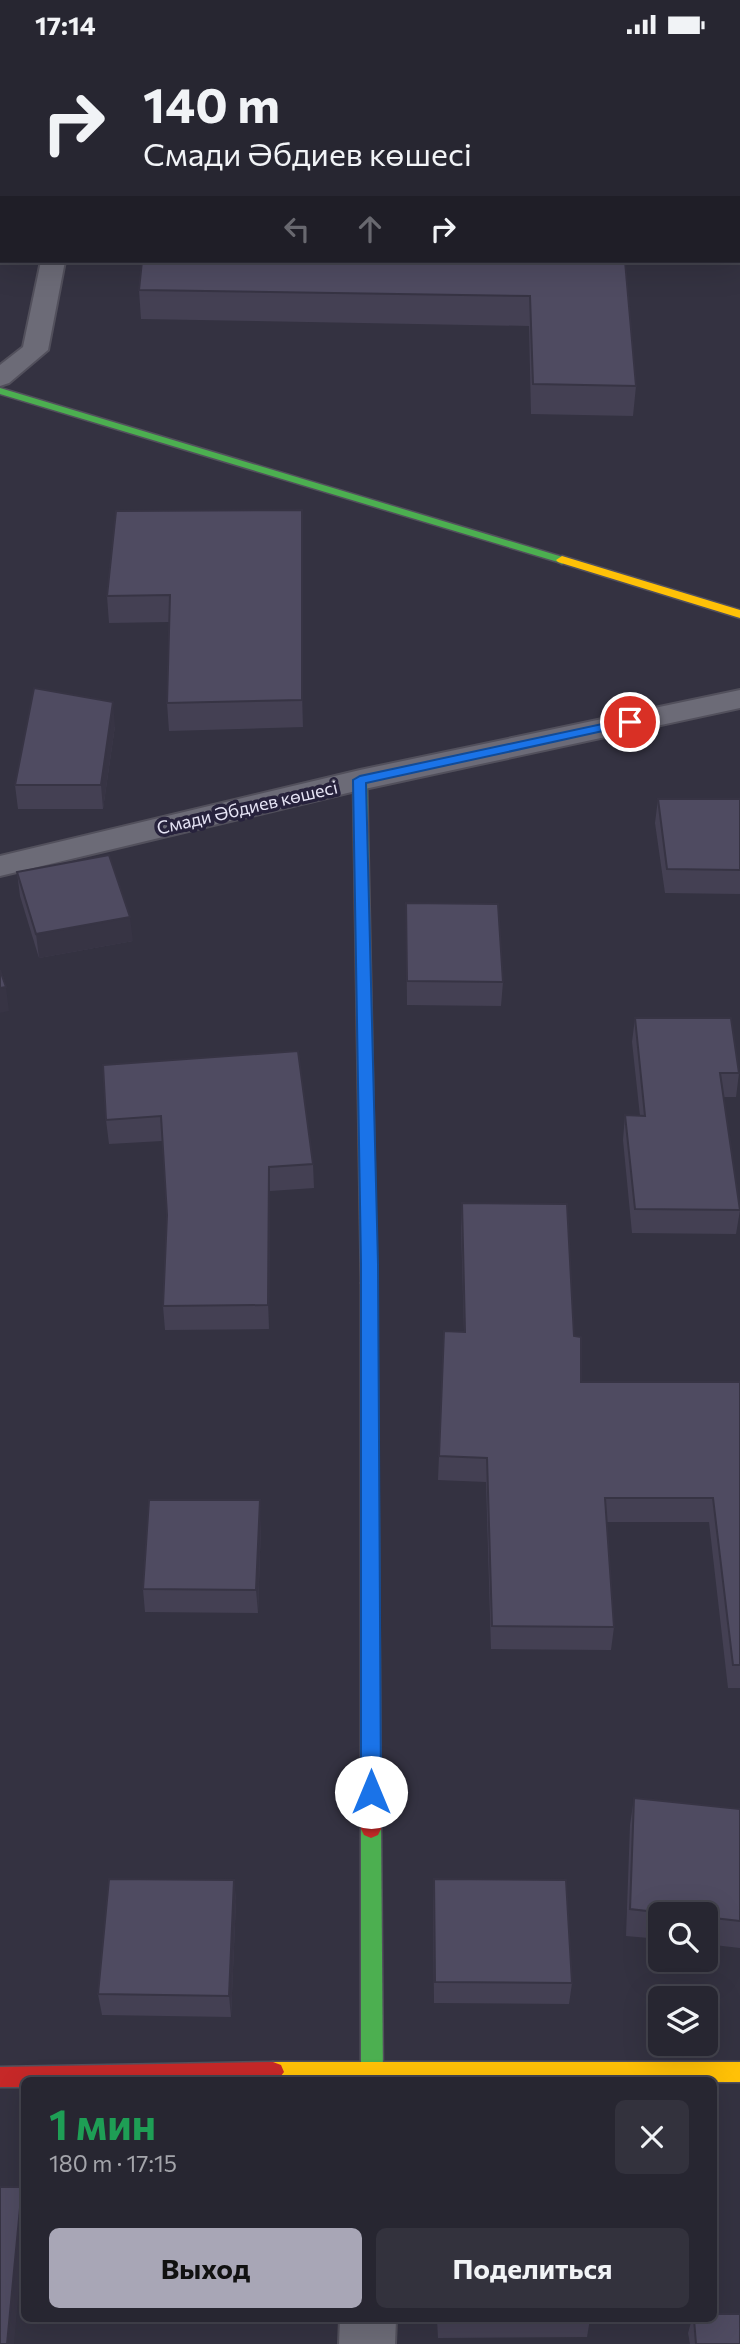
<!DOCTYPE html>
<html lang="ru">
<meta charset="utf-8">
<style>
:root{--surface:#272631;--page:#33323d;--text:#f1f3f6;--muted:#a4a5ab;--line:#43434d;--accent:#a8a6b6}
body{margin:0;font-family:Commissioner,sans-serif;background:var(--page);color:var(--text);height:100vh;display:flex;flex-direction:column;font-size:26px;white-space:nowrap}
*{box-sizing:border-box;margin:0}
p{font-size:23px;color:var(--muted)}
.icon{flex:none;width:38px;height:38px;fill:none;stroke:currentColor;stroke-width:2;stroke-linecap:round;stroke-linejoin:round}
.map{position:relative;flex:1;overflow:hidden}
.sheet{position:absolute;left:21px;top:2028px;width:696px;height:245px;display:flex;flex-direction:column;background:var(--surface);border-radius:10px;box-shadow:0 7px 28px #0002,0 0 0 2px var(--line)}
.sheet>*{flex:none}
.top-card{position:absolute;left:0px;top:0px;width:740px;height:214px;box-shadow:0 7px 28px #0002,0 0 0 2px var(--line);background:#272631;color:var(--text);overflow:hidden}
.controls{position:absolute;left:648px;top:1853px;display:grid;gap:14px}
.controls a{display:grid;place-items:center;width:70px;height:70px;border-radius:10px;background:var(--surface);box-shadow:0 7px 28px #0002,0 0 0 2px var(--line);font-size:35px}
.pin{position:absolute;display:grid;place-items:center;width:60px;height:60px;color:#fff;margin:-30px;border:4px solid #fff;border-radius:50%;box-shadow:0 2px 7px #0007}
.me{position:absolute;width:77px;margin:-38px;rotate:0deg;stroke-linejoin:round;filter:drop-shadow(0 0 5px #0008)}
.turn{display:flex;align-items:center;gap:24px;height:147px;padding:0 28px;font-size:32px}
.turn .icon{width:91px;height:91px;stroke-width:2.5}
.turn b{display:block;font-size:49px;line-height:60px}
.lanes{display:flex;align-items:center;height:66px;padding:0 28px;background:#0003;justify-content:center;gap:35px;direction:ltr}
.lanes .off{opacity:.35}
.round{display:grid;place-items:center;flex:none;width:74px;height:74px;border-radius:10px;background:var(--page)}
.headline{display:flex;align-items:center;justify-content:space-between;height:119px;padding:0 28px}
h1{font-size:42px;font-weight:700;line-height:52px;color:#1e9e55}
.primary-button{display:flex;gap:14px;margin-top:auto;padding:14px 28px}
.primary-button a{flex:1;height:80px;border-radius:10px;background:var(--accent);color:#111;font-size:28px;font-weight:700;line-height:80px;text-align:center}
.primary-button a+a{background:var(--page);color:var(--text)}
.status{display:flex;justify-content:space-between;align-items:center;height:49px;padding:0 35px;background:var(--surface);direction:ltr}
.status svg{height:19px;fill:currentColor}
.map>svg:first-child{display:block}
.lines{fill:none;stroke-linecap:round;stroke-linejoin:round}
.street-casing{stroke:#52505c;stroke-width:4}
.fast-casing{stroke:#52505c;stroke-width:3}
.slow-casing{stroke:#52505c;stroke-width:3}
.jam-casing{stroke:#52505c;stroke-width:3}
.street{fill:#6c6b77;fill-rule:evenodd}
.fast{fill:#4caf50;fill-rule:evenodd}
.slow{fill:#ffc107;fill-rule:evenodd}
.jam{fill:#c62828;fill-rule:evenodd}
.wall{fill:#444053}
.shaded-wall{fill:#373444}
.building{fill:#4f4b61;stroke:#373444;stroke-width:2}
.route{fill:#1a73e8;stroke:#114b97;stroke-width:2}
.labels{text-anchor:middle;dominant-baseline:central;stroke-width:7;stroke-linejoin:round;paint-order:stroke}
.street-label{font-size:18px;fill:#e6e4f5;stroke:#27223c}
</style>
<div class="status"><b>17:14</b><svg viewBox="0 0 49 12"><path d="M0 12V9h3v3zM5 12V6h3v6zM10 12V3h3v9zM15 12V0h3v12zM26 1h20v11H26zM47 4h2v5h-2z"/></svg></div>
<div class="map">
<svg width="740" height="2295" viewBox="0 0 740 2295">
<rect width="100%" height="100%" fill="#343241"/>
<g class="lines">
<defs>
<g id="street">
<path d="M109,0H129L108,2Z"/>
<path d="M41,212H65L48,301L9,334L0,337V316L23,298Z"/>
<path d="M740,641V659L360,741L0,827V807L360,721Z"/>
<path d="M340,2270H396L395,2295H339Z"/>
</g>
<g id="fast">
<path d="M0,339L566,509L568,511L562,515L558,513L0,345Z"/>
<path d="M360,727L367,731L377,1234L375,1238H363L361,1234L353,731Z"/>
<path d="M371,1771L378,1774L381,1780L383,2032H361V1780L364,1774Z"/>
</g>
<g id="slow">
<path d="M562,507L740,561V569L558,513L556,511Z"/>
<path d="M273,2013H740V2033L269,2032L262,2023L265,2016Z"/>
</g>
<g id="jam">
<path d="M369,1228L375,1230L377,1234L381,1780L378,1786L371,1789L364,1786L361,1780V1234L363,1230Z"/>
<path d="M273,2013L281,2016L284,2023L277,2032H24V2038H0V2018Z"/>
</g>
</defs>
<use href="#street" class="street-casing"/>
<use href="#fast" class="fast-casing"/>
<use href="#slow" class="slow-casing"/>
<use href="#jam" class="jam-casing"/>
<use href="#street" class="street"/>
<use href="#fast" class="fast"/>
<use href="#slow" class="slow"/>
<use href="#jam" class="jam"/>
</g>
<g class="wall">
<path d="M625,212L636,337L633,367L531,365L529,277L141,270L139,241Z"/>
<path d="M302,487L303,678L169,682L167,654L169,573L109,574L107,547Z"/>
<path d="M115,677L103,760H18L15,736Z"/>
<path d="M658,750H740V845L665,844L655,774Z"/>
<path d="M17,823L133,892L39,909L20,847Z"/>
<path d="M406,854L503,933L501,957L407,956Z"/>
<path d="M635,969L739,1024L736,1048H723L740,1161L736,1185L632,1184L623,1091L625,1066L640,1067L632,993Z"/>
<path d="M103,1016L313,1115L314,1139L270,1142L269,1280L165,1281L163,1257L167,1166L162,1092L109,1095L106,1071Z"/>
<path d="M462,1154L574,1287L581,1333H740V1639H728L709,1473H606L614,1578L611,1601L491,1600L486,1433L438,1431L444,1282L464,1283L461,1178Z"/>
<path d="M261,1475L258,1564L145,1563L143,1540Z"/>
<path d="M634,1749L740,1760V1899L705,1895V1866H660V1890L626,1887L630,1776Z"/>
<path d="M434,1830L572,1934L569,1955L434,1954L433,1851Z"/>
<path d="M234,1831L236,1852L231,1968L102,1966L98,1945Z"/>
<path d="M437,2270H590L587,2288L438,2289Z"/>
<path d="M692,2270H714L740,2295H690L688,2284Z"/>
</g>
<g class="shaded-wall">
<path d="M302,461V487L303,678L302,651Z"/>
<path d="M113,653L115,677L103,760L101,736Z"/>
<path d="M130,868L133,892L39,909L36,885Z"/>
<path d="M6,938L9,962L0,964V939Z"/>
<path d="M269,1118L270,1142L269,1280L268,1256Z"/>
<path d="M260,1451L261,1475L258,1564L256,1541Z"/>
<path d="M234,1831L236,1852L231,1968L229,1947Z"/>
<path d="M22,2138L24,2148V2184L14,2295H7Z"/>
</g>
<g class="building">
<path d="M208,0H551L553,2H208Z"/>
<path d="M142,212H625L636,337L533,335L530,247L139,241Z"/>
<path d="M302,461V651L167,654L170,546L107,547L116,462Z"/>
<path d="M34,639L113,653L101,736H15Z"/>
<path d="M658,750H740V821L667,820Z"/>
<path d="M109,806L130,868L36,885L17,823Z"/>
<path d="M406,854L498,855L503,933L407,932Z"/>
<path d="M0,921L6,938L0,939Z"/>
<path d="M635,969H731L739,1024H720L740,1161L635,1160L625,1066L645,1067Z"/>
<path d="M298,1002L313,1115L269,1118L268,1256L163,1257L167,1166L161,1067L106,1071L103,1016Z"/>
<path d="M462,1154L567,1155L574,1287L581,1288V1333H740V1616H733L713,1449H605L614,1578L492,1577L487,1409L439,1407L444,1282L465,1283Z"/>
<path d="M149,1451H260L256,1541L143,1540Z"/>
<path d="M634,1749L740,1760V1872L705,1868V1866H682L630,1860Z"/>
<path d="M109,1830L234,1831L229,1947L98,1945Z"/>
<path d="M434,1830L566,1831L572,1934L435,1933Z"/>
<path d="M0,2138H22L7,2295H0Z"/>
<path d="M714,2265H740V2295H696L694,2270H714Z"/>
<path d="M439,2270H585L439,2271Z"/>
</g>
<path class="route" d="M630,669L636,673L635,675L366,734L378,1215L381,1743L378,1749L371,1752L364,1749L361,1743V1215L353,731L360,727Z"/>
<g class="labels">
<g class="street-label">
<text transform="translate(247 758) rotate(-13)">Смади Әбдиев көшесі</text>
</g>
</g>
</svg>
<div class="controls">
<a><svg class="icon" aria-label="search" viewBox="0 0 24 24"><circle cx="10" cy="10" r="6"/><path d="M15 15l6 6"/></svg></a>
<a><svg class="icon" aria-label="layers" viewBox="0 0 24 24"><path d="M12 4l9 5-9 5-9-5zM3 14l9 5 9-5"/></svg></a>
</div>
<div class="pin" style="left:630px;top:673px;background:#d93025"><svg class="icon" aria-label="arrive" viewBox="0 0 24 24"><path d="M6 21V4h12l-3 4 3 4H6"/></svg></div>
<svg class="me" style="left:371px;top:1743px" viewBox="-20 -20 40 40"><circle r="19" fill="#fff"/><path d="M0-13L10 11 0 6-10 11z" fill="#1a73e8"/></svg>
<div class="top-card">
<div class="turn"><svg class="icon" aria-label="right" viewBox="0 0 24 24"><path d="M7 20v-9h11M14 6l5 5-5 5"/></svg><div><b>140 m</b>Смади Әбдиев көшесі</div></div>
<div class="lanes"><svg class="icon off" aria-label="left" viewBox="0 0 24 24"><path d="M17 20v-9H6M10 6l-5 5 5 5"/></svg><svg class="icon off" aria-label="ahead" viewBox="0 0 24 24"><path d="M12 20V5M6 11l6-6 6 6"/></svg><svg class="icon" aria-label="right" viewBox="0 0 24 24"><path d="M7 20v-9h11M14 6l5 5-5 5"/></svg></div>
</div>
<section class="sheet">
<div class="headline"><div><h1>1 мин</h1><p>180 m · 17:15</p></div><a class="round"><svg class="icon" aria-label="close" viewBox="0 0 24 24"><path d="M6 6l12 12M18 6L6 18"/></svg></a></div>
<div class="primary-button"><a>Выход</a><a>Поделиться</a></div>
</section>
</div>
